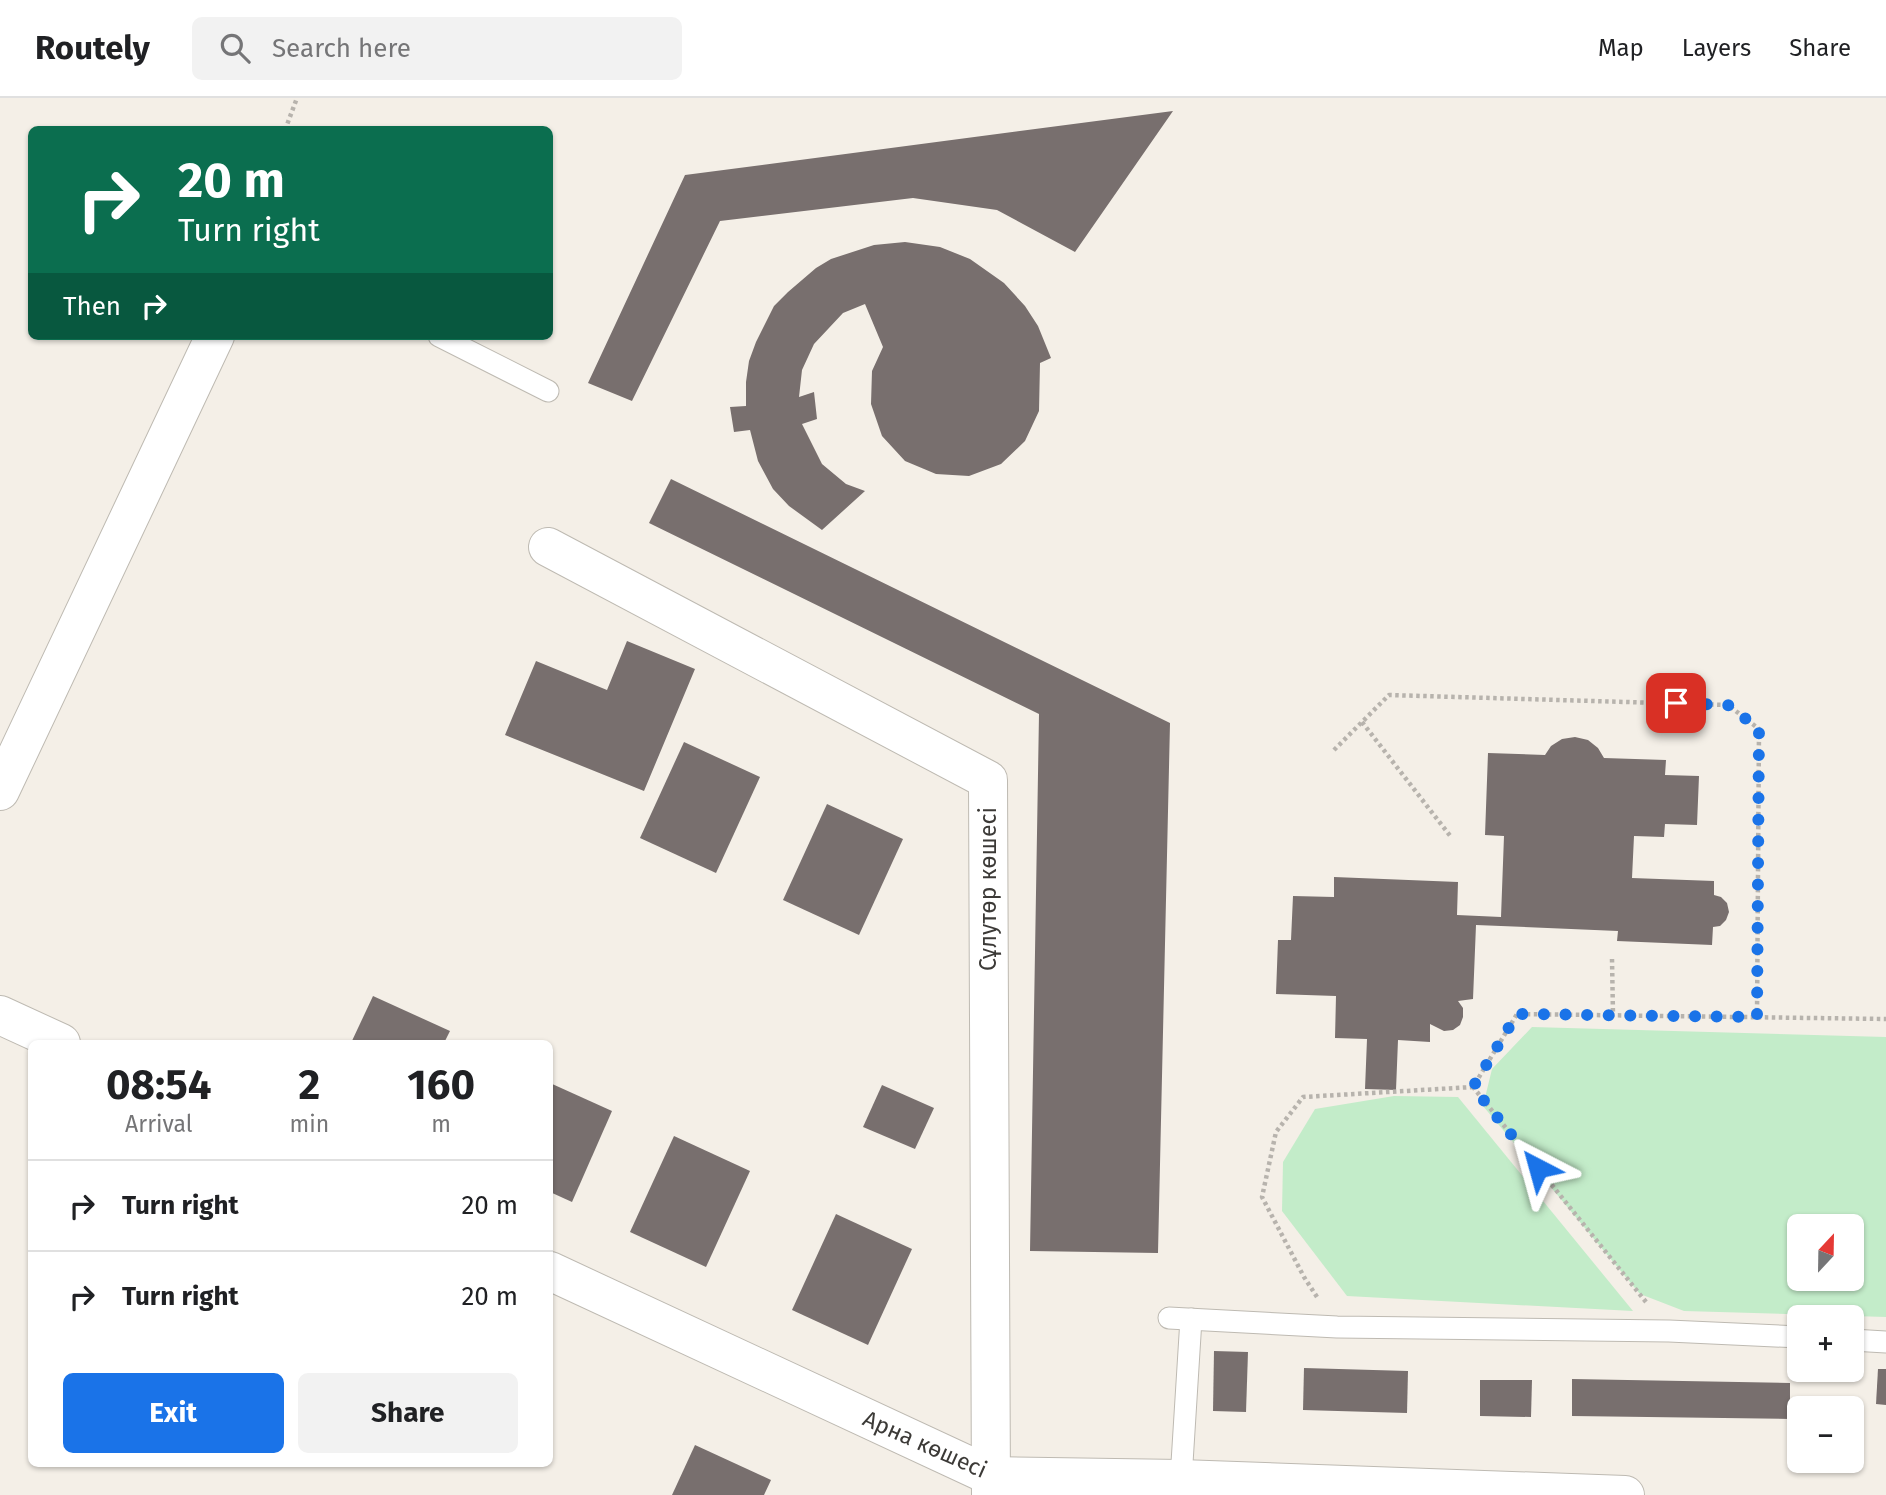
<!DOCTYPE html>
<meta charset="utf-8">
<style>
:root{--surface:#fff;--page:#f2f2f2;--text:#202124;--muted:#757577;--line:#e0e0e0;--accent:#1a73e8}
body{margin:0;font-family:"Fira Sans",sans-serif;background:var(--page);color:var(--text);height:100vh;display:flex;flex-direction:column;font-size:26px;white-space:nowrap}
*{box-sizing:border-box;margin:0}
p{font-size:23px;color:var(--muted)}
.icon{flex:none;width:38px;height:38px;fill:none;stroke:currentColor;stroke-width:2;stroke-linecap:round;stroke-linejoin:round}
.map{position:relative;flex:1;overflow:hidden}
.details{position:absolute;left:28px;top:942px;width:525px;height:427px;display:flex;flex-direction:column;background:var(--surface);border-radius:10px;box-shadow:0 2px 5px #0004}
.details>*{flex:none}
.banner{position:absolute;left:28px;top:28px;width:525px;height:214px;border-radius:10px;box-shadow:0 2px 5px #0004;background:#0b6e4f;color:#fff;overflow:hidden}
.needle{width:46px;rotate:22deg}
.buttons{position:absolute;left:1787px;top:1116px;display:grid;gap:14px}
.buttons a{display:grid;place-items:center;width:77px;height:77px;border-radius:10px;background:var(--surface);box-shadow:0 2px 5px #0004;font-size:35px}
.pin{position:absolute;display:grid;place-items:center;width:60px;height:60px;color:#fff;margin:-30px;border-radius:14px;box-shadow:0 4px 10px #0006}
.me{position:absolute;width:77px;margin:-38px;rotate:321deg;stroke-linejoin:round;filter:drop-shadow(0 0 5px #0008)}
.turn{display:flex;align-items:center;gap:24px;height:147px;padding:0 35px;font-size:32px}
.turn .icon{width:91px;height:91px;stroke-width:2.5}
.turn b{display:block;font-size:49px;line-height:60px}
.then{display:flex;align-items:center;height:66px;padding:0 35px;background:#0003;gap:14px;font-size:26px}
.eta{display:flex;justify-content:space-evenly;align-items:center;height:119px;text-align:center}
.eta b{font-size:42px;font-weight:700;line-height:49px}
.button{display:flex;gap:14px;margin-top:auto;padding:14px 35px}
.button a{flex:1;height:80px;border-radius:10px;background:var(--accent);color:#fff;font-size:28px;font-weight:700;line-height:80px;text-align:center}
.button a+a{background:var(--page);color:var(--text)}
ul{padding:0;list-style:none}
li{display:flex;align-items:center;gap:21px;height:91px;padding:0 35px;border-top:2px solid var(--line)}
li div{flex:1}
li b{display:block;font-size:26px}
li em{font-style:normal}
header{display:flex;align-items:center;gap:42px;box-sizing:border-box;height:98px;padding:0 35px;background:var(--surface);border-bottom:2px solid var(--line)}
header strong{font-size:33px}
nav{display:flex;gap:38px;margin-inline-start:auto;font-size:24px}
.search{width:490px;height:63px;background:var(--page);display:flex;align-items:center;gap:18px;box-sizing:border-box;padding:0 24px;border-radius:10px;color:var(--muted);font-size:26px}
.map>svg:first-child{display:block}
.green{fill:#c3ecc9;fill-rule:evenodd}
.building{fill:#786f6e}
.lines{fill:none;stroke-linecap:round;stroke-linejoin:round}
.lane-casing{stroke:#bebab2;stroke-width:23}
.street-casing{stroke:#bebab2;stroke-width:40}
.path{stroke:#b7b3ad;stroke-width:4.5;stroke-dasharray:3.5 3.5;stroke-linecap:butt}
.lane{stroke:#fff;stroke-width:21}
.street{stroke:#fff;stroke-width:38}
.route{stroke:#1a73e8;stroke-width:12;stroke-dasharray:0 21.6}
.labels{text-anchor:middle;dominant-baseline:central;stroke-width:7;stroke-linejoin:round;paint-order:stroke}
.street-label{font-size:23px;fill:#3c3a37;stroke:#fff}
</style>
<header>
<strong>Routely</strong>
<div class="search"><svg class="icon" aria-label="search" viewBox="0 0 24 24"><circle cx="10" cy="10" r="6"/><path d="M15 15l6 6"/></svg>Search here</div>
<nav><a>Map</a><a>Layers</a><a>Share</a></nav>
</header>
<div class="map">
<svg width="1886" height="1397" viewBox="0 0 1886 1397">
<rect width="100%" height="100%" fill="#f4efe7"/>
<g class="green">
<path d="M1532,929L1886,939V1219L1684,1213L1640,1196L1483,1008L1492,971ZM1799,1129H1852V1181H1799Z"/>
<path d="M1394,998L1458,999L1633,1213L1347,1198L1282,1113L1283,1064L1315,1011Z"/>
</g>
<g class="building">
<path d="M1173,13L1075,154L997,112L913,100L720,123L632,303L588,285L685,77Z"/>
<path d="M905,144L940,149L970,161L1004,185L1025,208L1038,228L1051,260L1040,265L1039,313L1025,343L1001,366L969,378L936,376L905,363L882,338L871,306L872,273L883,249L865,206L843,215L814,246L802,272L799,299L814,294L817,321L802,326L822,366L846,386L865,393L822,432L789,408L773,391L758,363L750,332L734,334L730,309L746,308V284L749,263L756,244L774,208L788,194L816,170L831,161L874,147Z"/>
<path d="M671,381L1170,625L1158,1155L1030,1153L1039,616L649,425Z"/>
<path d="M627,543L695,571L644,693L505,637L536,563L607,592Z"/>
<path d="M1575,639L1588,642L1598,650L1604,660L1666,662L1665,677L1699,678L1697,727L1665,726L1664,739L1634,738L1632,780L1714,783V797L1721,799L1727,805L1729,814L1726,822L1720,828L1713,829L1712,847L1617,843L1618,833L1476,827L1473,901L1458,903L1463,910V919L1460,927L1453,932L1444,933L1430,926V944L1398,942L1396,992L1365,991L1367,941L1335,940L1336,898L1276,896L1278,842H1291L1293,798L1334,799V779L1458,784L1457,817L1501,819L1504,738L1485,737L1488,655L1545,657L1551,648L1562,641Z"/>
<path d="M684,644L760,679L716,775L640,740Z"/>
<path d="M827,706L903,741L859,837L783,802Z"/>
<path d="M373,898L450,933L444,945H351Z"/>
<path d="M550,985L612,1013L572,1104L550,1094Z"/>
<path d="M882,987L934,1010L915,1051L863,1029Z"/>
<path d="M674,1038L750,1073L706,1169L630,1134Z"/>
<path d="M836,1116L912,1151L868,1247L792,1212Z"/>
<path d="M1214,1253L1248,1254L1246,1314L1213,1313Z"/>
<path d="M1304,1270L1408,1273L1407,1315L1303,1312Z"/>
<path d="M1878,1271H1886V1307L1876,1306Z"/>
<path d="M1572,1281L1790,1285V1321L1572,1318Z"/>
<path d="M1480,1282H1532L1531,1319L1480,1318Z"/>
<path d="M695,1347L771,1382L764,1397H672Z"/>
</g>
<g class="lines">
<defs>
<g id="lane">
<path d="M439,238L548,293"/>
<path d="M1169,1220L1337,1229L1669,1233L1799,1239"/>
<path d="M1852,1242L1886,1244"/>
<path d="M1181,1381L1191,1221"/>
</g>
<g id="street">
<path d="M548,449L988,682L991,1397"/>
<path d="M0,693L215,238"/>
<path d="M0,917L61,945"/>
<path d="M550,1173L991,1378L1181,1381L1625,1397"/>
</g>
</defs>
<use href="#lane" class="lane-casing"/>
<use href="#street" class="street-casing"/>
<g class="path">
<path d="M285,32L297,0"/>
<path d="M1362,624L1451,739"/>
<path d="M1334,652L1389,597L1728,607L1759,631L1757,919"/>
<path d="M1612,861L1613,917"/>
<path d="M1317,1199L1304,1179L1262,1099L1276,1034L1303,999L1473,989"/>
<path d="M1646,1204L1473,989L1517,916L1886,921"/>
</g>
<use href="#lane" class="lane"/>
<use href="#street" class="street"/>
</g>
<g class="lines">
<path class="route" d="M1538,1070L1473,989L1517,916L1757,919L1759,631L1728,607L1676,605"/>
</g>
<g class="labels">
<g class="street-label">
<text transform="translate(988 791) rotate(-90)">Сұлутөр көшесі</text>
<text transform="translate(925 1346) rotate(24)">Арна көшесі</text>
</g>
</g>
</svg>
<div class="buttons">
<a><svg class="needle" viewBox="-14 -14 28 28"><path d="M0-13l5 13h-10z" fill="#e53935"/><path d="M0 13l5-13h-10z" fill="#757577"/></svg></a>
<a>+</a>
<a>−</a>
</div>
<div class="pin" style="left:1676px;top:605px;background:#d93025"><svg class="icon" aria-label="arrive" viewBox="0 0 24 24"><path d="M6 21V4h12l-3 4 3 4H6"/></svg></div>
<svg class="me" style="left:1538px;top:1070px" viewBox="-20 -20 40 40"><path d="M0-17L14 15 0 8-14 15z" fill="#1a73e8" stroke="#fff" stroke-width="4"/></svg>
<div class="banner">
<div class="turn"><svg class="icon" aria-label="right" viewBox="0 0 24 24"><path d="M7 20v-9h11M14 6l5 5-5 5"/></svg><div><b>20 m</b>Turn right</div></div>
<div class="then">Then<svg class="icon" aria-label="right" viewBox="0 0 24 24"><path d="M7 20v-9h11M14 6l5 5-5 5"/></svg></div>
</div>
<section class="details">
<div class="eta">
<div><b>08:54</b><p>Arrival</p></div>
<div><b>2</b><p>min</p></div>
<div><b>160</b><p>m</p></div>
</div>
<ul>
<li><svg class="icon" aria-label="right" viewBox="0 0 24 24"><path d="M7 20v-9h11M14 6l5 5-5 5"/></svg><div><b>Turn right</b></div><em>20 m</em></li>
<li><svg class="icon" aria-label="right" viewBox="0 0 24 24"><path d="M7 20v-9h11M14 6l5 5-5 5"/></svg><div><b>Turn right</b></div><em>20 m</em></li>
</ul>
<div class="button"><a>Exit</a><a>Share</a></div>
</section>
</div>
